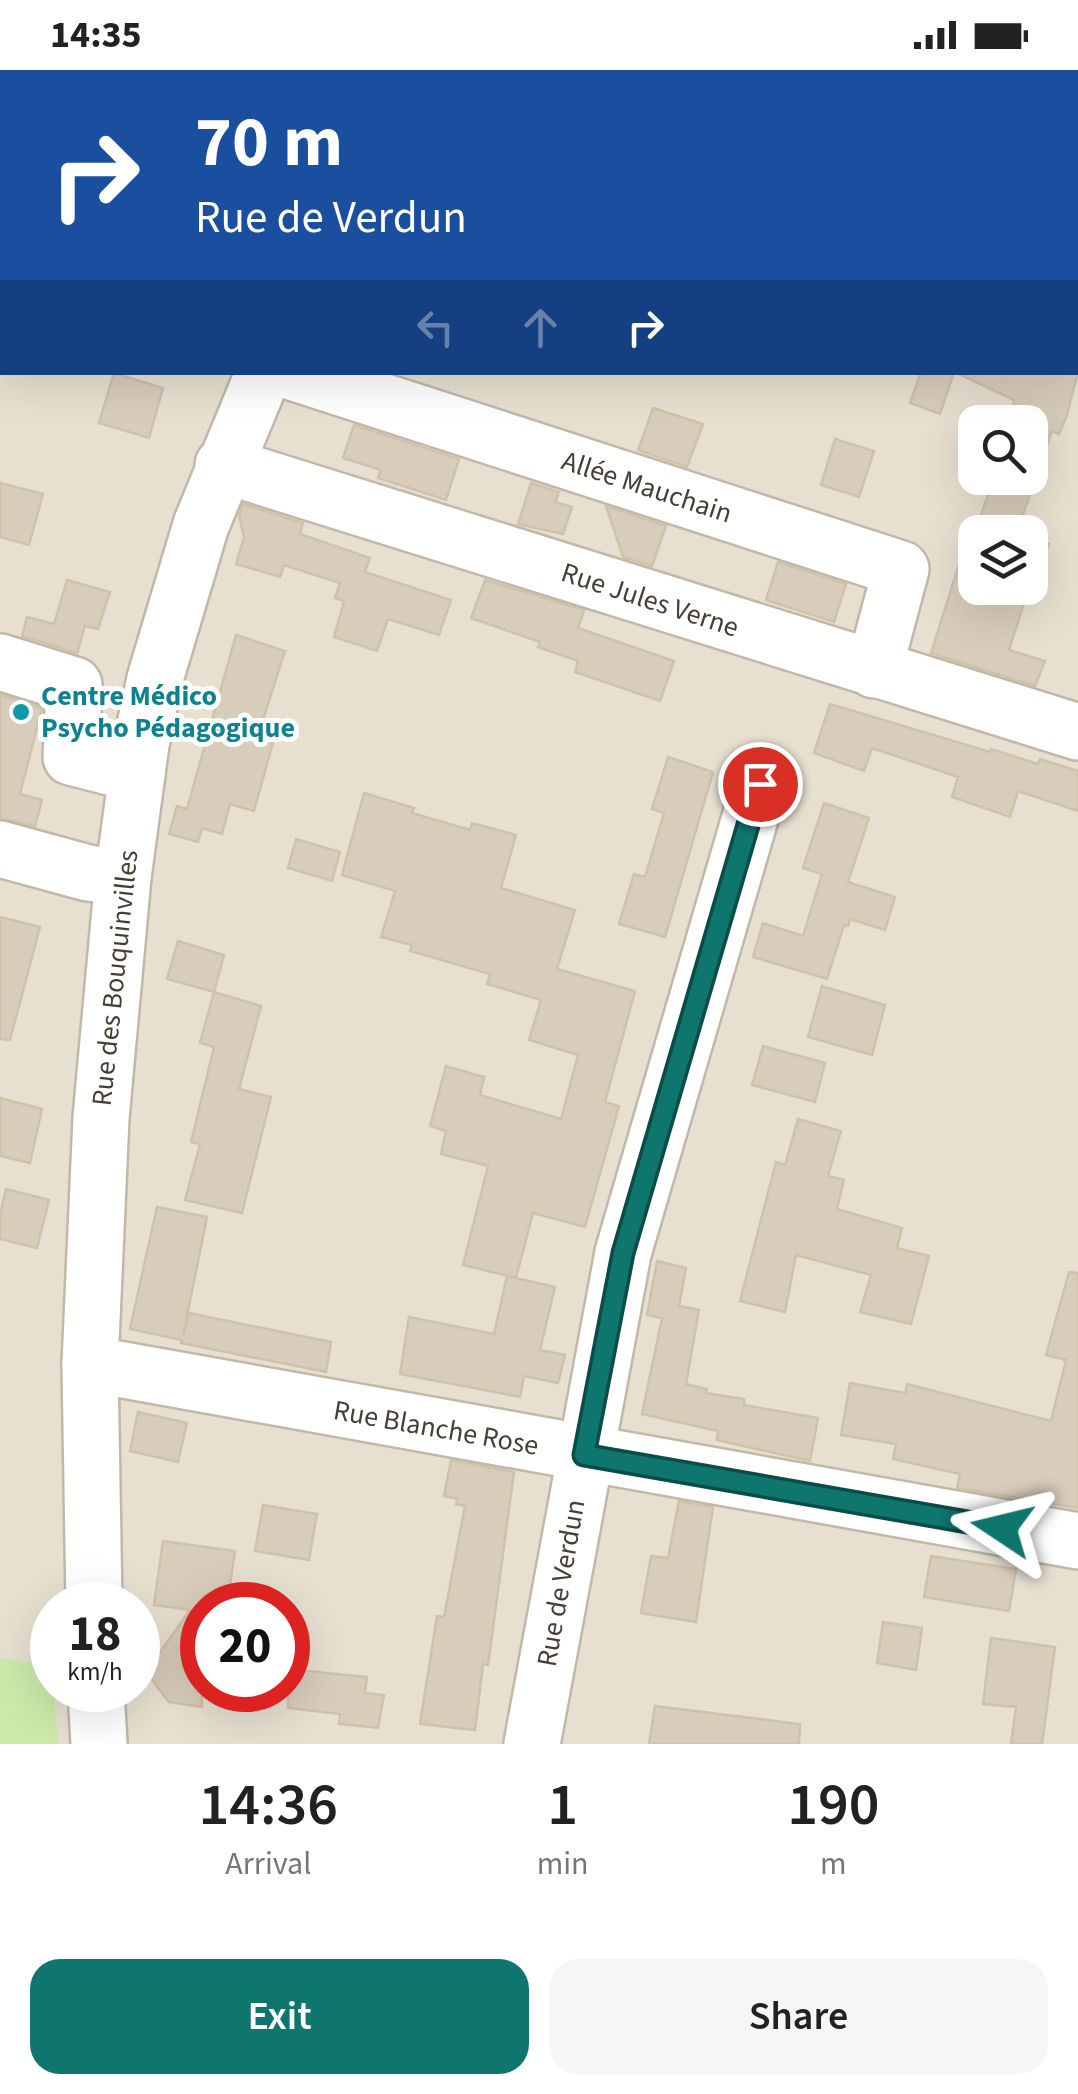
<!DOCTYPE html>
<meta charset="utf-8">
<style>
:root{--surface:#fff;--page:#f6f6f6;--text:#222;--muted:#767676;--accent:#0f766e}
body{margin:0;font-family:"Source Sans 3",sans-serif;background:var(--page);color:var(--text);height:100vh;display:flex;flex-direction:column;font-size:38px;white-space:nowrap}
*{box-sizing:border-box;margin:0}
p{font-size:32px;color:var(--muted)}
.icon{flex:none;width:55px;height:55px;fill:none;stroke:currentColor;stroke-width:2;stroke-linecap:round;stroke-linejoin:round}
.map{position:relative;height:1674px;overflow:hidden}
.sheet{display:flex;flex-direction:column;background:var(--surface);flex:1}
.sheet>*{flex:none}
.top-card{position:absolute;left:0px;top:0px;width:1080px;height:305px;box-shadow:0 10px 40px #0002;background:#1a4fa0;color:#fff;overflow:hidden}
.fabs{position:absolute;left:958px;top:335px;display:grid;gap:20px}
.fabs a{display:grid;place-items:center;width:90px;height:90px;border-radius:20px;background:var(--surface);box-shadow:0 10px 40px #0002;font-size:50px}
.speed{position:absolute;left:30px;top:1512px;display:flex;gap:20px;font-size:50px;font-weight:700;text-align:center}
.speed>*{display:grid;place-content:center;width:130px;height:130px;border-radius:50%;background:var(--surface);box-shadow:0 10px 40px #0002;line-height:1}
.speed small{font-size:25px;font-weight:400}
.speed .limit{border:15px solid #d22;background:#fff;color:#111}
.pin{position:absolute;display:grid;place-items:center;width:85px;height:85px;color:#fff;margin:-42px;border:5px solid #fff;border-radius:50%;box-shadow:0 2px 10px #0007}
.me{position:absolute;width:110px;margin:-55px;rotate:280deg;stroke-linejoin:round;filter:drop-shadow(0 0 8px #0008)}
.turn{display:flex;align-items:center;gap:35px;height:210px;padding:0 30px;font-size:45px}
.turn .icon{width:130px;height:130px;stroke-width:2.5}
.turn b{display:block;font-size:70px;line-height:85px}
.lanes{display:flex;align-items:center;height:95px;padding:0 30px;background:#0003;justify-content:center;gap:50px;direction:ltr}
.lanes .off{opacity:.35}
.eta{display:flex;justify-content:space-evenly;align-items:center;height:170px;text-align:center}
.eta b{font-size:60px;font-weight:600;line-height:70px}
.button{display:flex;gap:20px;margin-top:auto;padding:20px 30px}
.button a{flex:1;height:115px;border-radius:30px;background:var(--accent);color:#fff;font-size:40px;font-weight:600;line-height:115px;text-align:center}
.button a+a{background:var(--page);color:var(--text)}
.status{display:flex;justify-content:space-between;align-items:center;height:70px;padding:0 50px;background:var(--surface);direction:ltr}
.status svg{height:28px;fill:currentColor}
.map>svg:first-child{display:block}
.residential{fill:#e7e0d1;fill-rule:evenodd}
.green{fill:#cde9a9}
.building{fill:#d8ccbb;stroke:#d0c1ab;stroke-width:2.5}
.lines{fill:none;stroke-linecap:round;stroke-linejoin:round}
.minor-casing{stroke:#c1b8a8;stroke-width:60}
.minor{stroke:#fff;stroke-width:55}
.route-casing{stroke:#0a4d48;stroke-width:25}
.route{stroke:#0f766e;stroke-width:18}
.culture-dot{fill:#0f9aa8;stroke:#fff;stroke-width:4}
.labels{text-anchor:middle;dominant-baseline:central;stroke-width:10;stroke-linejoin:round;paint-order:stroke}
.street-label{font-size:28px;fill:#453e33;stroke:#fff}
.culture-label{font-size:28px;font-weight:bold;fill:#0d838f;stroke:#fff;text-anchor:start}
</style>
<div class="status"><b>14:35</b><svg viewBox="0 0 49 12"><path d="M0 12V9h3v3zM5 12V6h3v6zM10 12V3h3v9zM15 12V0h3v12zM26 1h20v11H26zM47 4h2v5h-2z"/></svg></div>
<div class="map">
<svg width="1078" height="1674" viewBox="0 0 1078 1674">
<rect width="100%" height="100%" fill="#f3eee3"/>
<path class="residential" d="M0,0H1078V1674H0ZM2,2H1078V302H2ZM975,352H1030V408H975ZM975,462H1030V518H975ZM52,1535H138V1620H52ZM202,1535H288V1620H202Z"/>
<path class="green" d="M0,1588L52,1596L58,1674H0Z"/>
<g class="building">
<path d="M921,302H954L940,344L910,333Z"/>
<path d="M955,302H1078L1066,348L1059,364L1052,361L1017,462H975L994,408H1030V352H1012L1014,330Z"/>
<path d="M114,303L163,318L149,368L99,353Z"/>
<path d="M653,338L703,354L687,397L638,380Z"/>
<path d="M354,355L459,389L446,430L378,408L381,400L343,388Z"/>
<path d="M835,369L874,381L859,427L821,415Z"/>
<path d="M0,413L43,424L29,475L0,467Z"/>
<path d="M531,413L559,422L555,432L572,437L563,464L518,454Z"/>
<path d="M243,434L303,453L300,464L370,488L365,502L451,530L439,565L388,549L377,581L334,567L344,531L335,528L340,513L284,495L280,507L236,494L244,468L239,445Z"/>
<path d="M606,436L666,456L652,496L623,487Z"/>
<path d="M975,464V518H1029L1009,580L1045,591L1035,616L931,583L967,469L973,471Z"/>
<path d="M1030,467L1049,474L1035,512L1031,511L1030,514Z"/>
<path d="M778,492L846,514L834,552L766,530Z"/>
<path d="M67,510L110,522L98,559L85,556L77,583L22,566L27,547L54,554Z"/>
<path d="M485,510L584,540L578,558L674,591L660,631L575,602L578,591L538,577L540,572L471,548Z"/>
<path d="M236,565L285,581L258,665L274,669L254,741L230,734L222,764L202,758L198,772L169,764L177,736L187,739Z"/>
<path d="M0,625L42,638L20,724L42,730L35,756L0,749Z"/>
<path d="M830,634L990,682L991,679L1038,694L1040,689L1078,701V741L1018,721L1010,747L952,727L958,707L872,678L864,701L814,683Z"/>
<path d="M668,687L713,702L665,867L619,854L634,804L645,807L664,743L652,739Z"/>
<path d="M364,723L414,738L412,743L470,760L472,753L516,765L501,818L575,840L557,899L635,921L605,1032L619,1036L585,1157L533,1143L516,1208L463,1195L488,1096L441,1084L446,1061L430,1056L446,996L484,1007L480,1025L561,1049L578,985L529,970L541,930L487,914L490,904L410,881L412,875L381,867L395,821L342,805Z"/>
<path d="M824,733L869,748L848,812L895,827L885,860L850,849L848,856L844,855L827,909L753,887L763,853L803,866L822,804L803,798Z"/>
<path d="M296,769L340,782L332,811L288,798Z"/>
<path d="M0,847L40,857L10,970L0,969Z"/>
<path d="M178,871L224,885L214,922L167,909Z"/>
<path d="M822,916L885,935L872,985L808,967Z"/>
<path d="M214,922L261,936L239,1019L271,1027L242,1143L185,1130L200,1074L191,1072L214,977L200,973Z"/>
<path d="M763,976L825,993L815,1032L752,1015Z"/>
<path d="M0,1028L42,1039L30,1093L0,1086Z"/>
<path d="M798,1049L841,1061L828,1106L844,1110L837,1139L902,1158L897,1178L929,1186L911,1254L860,1242L871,1205L796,1185L785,1242L740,1231L776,1092L785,1095Z"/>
<path d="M6,1119L49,1130L37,1178L0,1169V1144Z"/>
<path d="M157,1137L207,1147L183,1266L189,1243L331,1272L326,1302L181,1273L182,1270L130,1259Z"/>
<path d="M657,1191L686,1198L679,1236L699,1240L686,1314L707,1319L706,1323L744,1329V1335L818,1348L810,1391L717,1370L718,1361L642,1344L662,1248L647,1245Z"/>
<path d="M1069,1202L1078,1203V1438L957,1418L960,1404L893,1389L896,1374L841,1365L850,1313L905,1323L907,1314L1051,1351L1066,1290L1046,1285Z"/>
<path d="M507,1206L555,1217L540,1280L565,1285L558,1313L524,1306L520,1327L400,1304L409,1247L494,1264Z"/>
<path d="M138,1342L187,1353L178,1392L130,1381Z"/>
<path d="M451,1390L514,1402L488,1595L483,1594L475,1660L420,1654L437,1546L444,1547L465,1436L456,1434L458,1429L444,1426Z"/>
<path d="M679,1431L713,1437L696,1552L641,1543L651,1486L668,1488Z"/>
<path d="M263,1435L317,1444L309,1490L255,1481Z"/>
<path d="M163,1471L235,1481L227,1535H202V1637L169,1632L146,1602L190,1540L154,1535Z"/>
<path d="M931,1486L1016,1499L1009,1541L924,1527Z"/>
<path d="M883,1552L922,1558L916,1600L877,1593Z"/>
<path d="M991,1568L1055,1577L1042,1674H1011L1016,1637L983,1634Z"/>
<path d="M288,1599L367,1607L365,1623L384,1625L378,1658L339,1654L340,1644L288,1638Z"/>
<path d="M655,1636L800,1654L799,1674H649Z"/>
</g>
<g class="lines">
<defs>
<g id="minor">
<path d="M955,0L961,2"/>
<path d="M500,2L502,0"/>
<path d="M1078,51V52"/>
<path d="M292,302L901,499L874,600"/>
<path d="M223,395L1078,662"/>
<path d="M0,592L74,615L71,687L137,704"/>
<path d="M0,779L88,803L123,807"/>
<path d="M90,1294L1078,1471"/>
<path d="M94,1535L90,1294L101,1048L123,807L141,674L155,609L201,455L264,302"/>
<path d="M96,1620L99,1674"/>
<path d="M532,1674L623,1183L760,714"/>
</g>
</defs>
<use href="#minor" class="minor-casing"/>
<use href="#minor" class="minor"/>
</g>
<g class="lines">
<defs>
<path id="route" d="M760,714L623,1183L584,1385L1002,1458"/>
</defs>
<use href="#route" class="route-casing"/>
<use href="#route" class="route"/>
</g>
<circle class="culture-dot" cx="21" cy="642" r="10"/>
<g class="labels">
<g class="street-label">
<text transform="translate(647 417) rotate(18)">Allée Mauchain</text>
<text transform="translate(650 530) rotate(18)">Rue Jules Verne</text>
<text transform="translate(115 908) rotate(-84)">Rue des Bouquinvilles</text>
<text transform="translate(436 1358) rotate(10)">Rue Blanche Rose</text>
<text transform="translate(561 1513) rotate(-80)">Rue de Verdun</text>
</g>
<g class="culture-label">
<text x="41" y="626">Centre Médico<tspan x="41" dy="32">Psycho Pédagogique</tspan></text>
</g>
</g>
</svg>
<div class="fabs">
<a><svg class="icon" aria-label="search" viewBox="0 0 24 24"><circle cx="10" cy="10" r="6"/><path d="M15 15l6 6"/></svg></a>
<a><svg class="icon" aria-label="layers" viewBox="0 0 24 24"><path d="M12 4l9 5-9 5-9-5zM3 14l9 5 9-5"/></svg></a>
</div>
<div class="speed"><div>18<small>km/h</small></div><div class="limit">20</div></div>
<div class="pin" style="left:760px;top:714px;background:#d93025"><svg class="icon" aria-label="arrive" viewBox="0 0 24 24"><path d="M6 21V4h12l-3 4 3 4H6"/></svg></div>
<svg class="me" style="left:1002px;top:1458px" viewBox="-20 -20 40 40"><path d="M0-17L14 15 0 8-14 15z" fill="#0f766e" stroke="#fff" stroke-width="4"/></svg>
<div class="top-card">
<div class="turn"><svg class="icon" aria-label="right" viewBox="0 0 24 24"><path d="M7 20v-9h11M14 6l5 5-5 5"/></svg><div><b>70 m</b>Rue de Verdun</div></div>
<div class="lanes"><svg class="icon off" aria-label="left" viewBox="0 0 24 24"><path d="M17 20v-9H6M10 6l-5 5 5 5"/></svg><svg class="icon off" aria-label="ahead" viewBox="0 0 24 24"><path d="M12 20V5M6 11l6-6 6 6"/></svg><svg class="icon" aria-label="right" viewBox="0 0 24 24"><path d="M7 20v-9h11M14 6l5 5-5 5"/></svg></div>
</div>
</div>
<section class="sheet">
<div class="eta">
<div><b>14:36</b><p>Arrival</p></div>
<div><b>1</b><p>min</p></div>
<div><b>190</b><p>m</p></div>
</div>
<div class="button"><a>Exit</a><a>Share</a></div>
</section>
